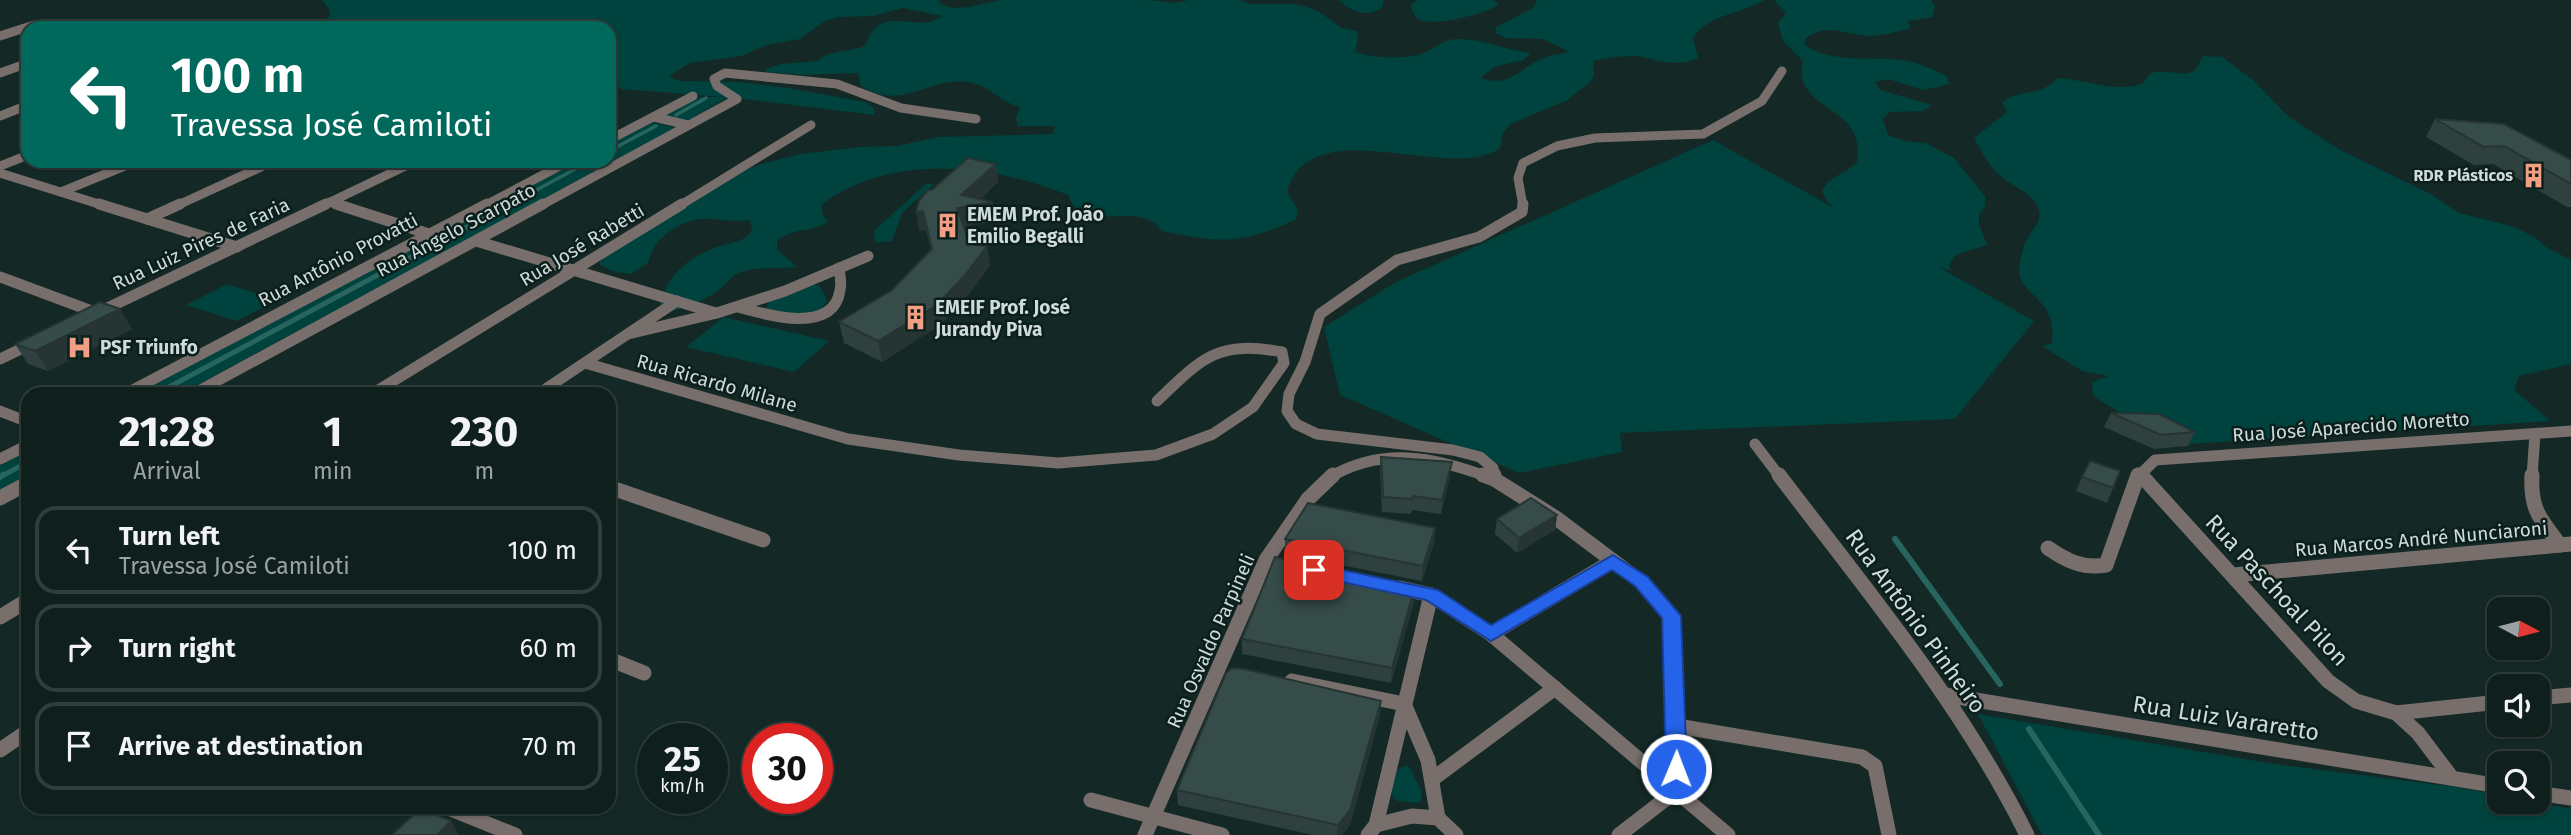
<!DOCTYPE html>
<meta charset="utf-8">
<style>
:root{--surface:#0f1f1c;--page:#182725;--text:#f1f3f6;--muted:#9ba2a3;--line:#2f3d3b}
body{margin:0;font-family:"Fira Sans",sans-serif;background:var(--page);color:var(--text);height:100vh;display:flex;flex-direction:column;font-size:26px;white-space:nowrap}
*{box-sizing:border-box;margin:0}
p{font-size:23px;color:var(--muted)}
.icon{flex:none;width:38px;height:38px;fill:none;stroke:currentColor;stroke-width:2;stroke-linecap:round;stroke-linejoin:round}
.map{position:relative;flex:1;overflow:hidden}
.drawer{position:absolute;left:21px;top:387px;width:595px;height:427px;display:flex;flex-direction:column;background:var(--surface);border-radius:21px;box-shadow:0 2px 5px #0004,0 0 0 2px var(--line)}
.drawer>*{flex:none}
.guide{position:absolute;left:21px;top:21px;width:595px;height:147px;border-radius:21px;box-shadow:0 2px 5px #0004,0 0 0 2px var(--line);background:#00695c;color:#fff;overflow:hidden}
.needle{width:46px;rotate:97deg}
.buttons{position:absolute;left:2487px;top:597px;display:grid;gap:14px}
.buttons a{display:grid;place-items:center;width:63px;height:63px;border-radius:14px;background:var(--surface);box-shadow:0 2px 5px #0004,0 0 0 2px var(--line);font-size:35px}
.speed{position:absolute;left:637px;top:723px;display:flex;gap:14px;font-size:35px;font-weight:700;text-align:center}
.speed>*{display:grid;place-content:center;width:91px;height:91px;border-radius:50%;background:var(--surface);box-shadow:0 2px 5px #0004,0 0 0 2px var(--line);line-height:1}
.speed small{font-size:18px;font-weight:400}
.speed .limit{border:10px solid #d22;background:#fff;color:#111}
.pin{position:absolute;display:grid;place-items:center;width:60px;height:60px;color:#fff;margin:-30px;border-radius:14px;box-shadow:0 4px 10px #0006}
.me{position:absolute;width:77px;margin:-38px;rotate:1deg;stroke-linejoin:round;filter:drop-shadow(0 0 5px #0008)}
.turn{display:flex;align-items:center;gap:24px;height:147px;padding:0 35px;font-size:32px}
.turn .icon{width:91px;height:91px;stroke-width:2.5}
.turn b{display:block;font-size:49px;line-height:60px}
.eta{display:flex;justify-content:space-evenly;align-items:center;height:119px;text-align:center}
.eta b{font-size:42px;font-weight:700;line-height:49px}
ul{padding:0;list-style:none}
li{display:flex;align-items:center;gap:21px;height:88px;margin:0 14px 10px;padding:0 21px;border:4px solid var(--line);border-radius:21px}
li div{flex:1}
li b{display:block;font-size:26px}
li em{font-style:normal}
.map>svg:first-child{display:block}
.green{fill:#00423d}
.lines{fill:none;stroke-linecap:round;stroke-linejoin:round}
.stream-far2{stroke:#27655e;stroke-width:3.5}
.stream-far1{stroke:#27655e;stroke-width:5}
.stream{stroke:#27655e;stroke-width:6}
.street-far2{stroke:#786f6c;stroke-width:9}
.street-far1{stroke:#786f6c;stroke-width:11}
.street{stroke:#786f6c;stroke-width:15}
.wall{fill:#2e413f}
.shaded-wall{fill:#263533}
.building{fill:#364c49;stroke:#263533;stroke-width:2}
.route{fill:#2563eb;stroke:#184099;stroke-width:2}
.labels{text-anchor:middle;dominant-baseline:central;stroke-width:5;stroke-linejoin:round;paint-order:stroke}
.far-poi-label{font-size:16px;font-weight:bold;fill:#cfdbd9;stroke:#0b1f1d;text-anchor:end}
.poi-label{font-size:19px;font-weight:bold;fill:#cfdbd9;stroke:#0b1f1d;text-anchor:start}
.street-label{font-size:19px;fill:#cfdbd9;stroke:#0b1f1d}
.near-street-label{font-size:23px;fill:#cfdbd9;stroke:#0b1f1d}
</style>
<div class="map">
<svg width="2571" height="835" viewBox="0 0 2571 835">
<rect width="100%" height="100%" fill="#142926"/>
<g class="green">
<path d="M322,0H939L941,4L952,8L969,7L1000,0H1149L1175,3L1189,0H1240L1250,4H1293L1306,7L1318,11L1342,28L1356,31L1358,38L1355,52C1375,58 1400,60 1420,54C1433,50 1443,39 1456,39C1481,38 1506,50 1531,53L1523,60L1494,67L1481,78C1512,89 1521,65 1546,57C1554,54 1561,55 1568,51L1542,39L1506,38L1495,33L1496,27L1533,8L1537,0H1764C1740,15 1710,13 1693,38L1698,58C1678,67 1664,62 1643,57C1628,54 1608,58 1593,61L1594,75L1590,82L1566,101L1511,124L1503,132L1500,148C1449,184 1310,108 1287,192L1298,210L1295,220C1239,245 1221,243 1162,231C1139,197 1083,238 1068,195C992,164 891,153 822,204V213L828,222C807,234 798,226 777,240V250L797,267C776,269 755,266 736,274C729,278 726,285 720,289C701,303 681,310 658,314C663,279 687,256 720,246C735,242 743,242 753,230L749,220C734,222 725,220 710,219C684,217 653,237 648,263L631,274L612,271L599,264L605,253L744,170L762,164L801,154L860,147L897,146L938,137L1053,134L1055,126H1018L1016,118L1020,107C1000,102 989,85 967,82C927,77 903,112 861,86L858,73L805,75L765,72V69L781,64L817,61L828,54L863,47C868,42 870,33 875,28C894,11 922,32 942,16L903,8L873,16L840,17L825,21L800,39L766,45L742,56L690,63L669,76L679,81L739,82L788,88L865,102L874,108L875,115L728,97L687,121L665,115L700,97H724L621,89L609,80V28H312L330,16V11Z"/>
<path d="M1339,0H1384L1382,8C1367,18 1351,12 1339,0Z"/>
<path d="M1417,0H1493L1499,4C1487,14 1438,25 1423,21C1415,19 1412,13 1411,5Z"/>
<path d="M1774,0H1931L1935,6L1932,17L1908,21L1910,28C1903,31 1878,36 1871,36C1847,36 1826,21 1805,39V45C1832,64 1869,56 1901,60C1916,62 1933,69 1947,76L1949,84L1923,90L1888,79L1875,82L1880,90L1932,105L1923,111L1889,112L1883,119L1888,135L1905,141L1926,143L1954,158L1985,196V206L1979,214V224L1987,245L1956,255L1949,264L1951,271L1937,266L2034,321L1955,419L1620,433L1622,452L1519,473L1340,395L1324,327L1396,282L1713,140L1834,208L1826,200L1822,190C1830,176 1846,174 1857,162C1867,102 1791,113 1803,61L1783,41L1778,23L1786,13Z"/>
<path d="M2203,56L2222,57L2252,79L2288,116L2340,150L2429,193L2459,213L2511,226L2533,236L2546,247L2571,260V364L2519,376L2514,390L2550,421L2190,444L2138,424L2093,396L2092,382L2109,376L2082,371L2042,346L2052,343C2057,294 2018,298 2019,268C2020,259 2024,243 2028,237C2034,227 2043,221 2038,208C2032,192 2014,188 2002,177C1990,168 1981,151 1974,138L2007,112L2002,103C2016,88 2044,97 2057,78C2086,79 2116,94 2144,83C2153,57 2186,86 2198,66C2200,63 2201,59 2203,56Z"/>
<path d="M652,122L675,128L180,394H137L578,161H609V145Z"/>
<path d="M927,183L934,184L902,213L892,241L877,243L874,238L875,230Z"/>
<path d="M227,284L277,300L237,321L186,305Z"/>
<path d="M812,284L820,286L827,301C816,323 785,313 766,309L769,301Z"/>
<path d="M724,317L829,341L794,372L686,347Z"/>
<path d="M28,451V476L0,491V466Z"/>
<path d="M1978,714L2274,764L2456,787L2499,795V802H2533L2571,809V835H2042Z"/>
<path d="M1408,765L1422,791L1420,803L1398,801L1393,798L1391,786L1398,769Z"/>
</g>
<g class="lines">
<g class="stream-far2">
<path d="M676,115L706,98"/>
<path d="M609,151L656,126"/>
<path d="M507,206L590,161"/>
</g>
<g class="stream-far1">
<path d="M156,394L510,204"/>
<path d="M0,477L28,462"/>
</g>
<g class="stream">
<path d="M0,477L3,475"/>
<path d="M1895,539L2000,684"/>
<path d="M2029,729L2099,835"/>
</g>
<g class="street-far2">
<path d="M0,36L34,25"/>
<path d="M0,73L28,63"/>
<path d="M0,116L28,105"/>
<path d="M654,117L688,125"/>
<path d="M609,140L693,96"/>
<path d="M0,166L28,155"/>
<path d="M0,173L105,206"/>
<path d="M61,192L137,161"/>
<path d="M330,202L342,206"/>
<path d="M176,206L274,161"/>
<path d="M322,206L416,161"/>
<path d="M484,206L569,161"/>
<path d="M540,206L737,99L717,86L714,79L725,73L837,84L901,108L976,119"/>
<path d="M679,206L811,125"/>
<path d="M1523,206L1518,178L1523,163L1557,146L1595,138L1703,134L1762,101L1782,71"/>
</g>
<g class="street-far1">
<path d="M99,204L237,247"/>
<path d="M336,204L429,234"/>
<path d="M147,219L180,204"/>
<path d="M476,241L716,313"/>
<path d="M0,277L97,313"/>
<path d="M738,307C766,315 834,335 840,290C842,284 840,275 839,268"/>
<path d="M97,313L326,204"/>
<path d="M628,334L717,313L785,291L868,256"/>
<path d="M0,359L33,343"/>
<path d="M585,363L848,439L959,455L1058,463L1156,455L1213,434L1253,407L1284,363L1282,352C1217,340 1202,358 1157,401"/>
<path d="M125,394L487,204"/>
<path d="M193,394L543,204"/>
<path d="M372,394L682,204"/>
<path d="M538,394L677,301"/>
<path d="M0,411L28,422"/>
<path d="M1755,444L1780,477"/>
<path d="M0,459L28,445"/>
<path d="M2139,473L2143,477"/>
<path d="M1330,477C1383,446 1434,457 1488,477"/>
<path d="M1494,477L1493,468L1480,457L1453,450L1317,434L1296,424L1287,411L1289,394L1305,362L1320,314L1397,260L1479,237L1522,212L1523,204"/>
<path d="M2138,477L2155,460L2571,431"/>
<path d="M2532,477L2535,434"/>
</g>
<g class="street">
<path d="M1483,475L1494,479L1556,518L1641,582L1671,616L1677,726L1676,791"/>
<path d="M1494,475V479"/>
<path d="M1779,475C1867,591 1962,704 2027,835"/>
<path d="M2141,475L2328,681L2356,701L2396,713L2418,733L2452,778"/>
<path d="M2532,475C2530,509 2540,519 2560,545"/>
<path d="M609,487L763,540"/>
<path d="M0,498L28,483"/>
<path d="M2048,548C2067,561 2083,569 2106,565L2138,475"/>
<path d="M2234,575L2571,544"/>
<path d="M1400,588L1431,595L1491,634L1728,835"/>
<path d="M0,617L28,600"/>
<path d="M1491,634L1613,561"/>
<path d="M609,659L644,673"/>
<path d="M1292,681L1404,704L1428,760L1438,818"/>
<path d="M1945,695L2499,786"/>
<path d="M2538,698L2571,695"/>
<path d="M2396,713L2499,702"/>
<path d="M1677,726L1862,757L1875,766L1889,835"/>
<path d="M0,750L28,731"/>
<path d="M1434,778L1555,688"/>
<path d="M2538,793L2571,798"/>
<path d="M1091,800L1222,835"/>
<path d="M446,807L515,835"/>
<path d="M1376,825L1412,816L1438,818L1456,835"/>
<path d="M1145,835L1266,560L1308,499L1333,475"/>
<path d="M1368,835L1376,825L1431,595"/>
<path d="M1619,835L1676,791"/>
</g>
</g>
<g class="wall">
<path d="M2435,119L2571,160V207H2567L2493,164L2474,165L2426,137Z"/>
<path d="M996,164L998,182L980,199L996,221L964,226L970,244L990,265L969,294L940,325L882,362L844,343L839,322L892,290L931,250L926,230L919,231L932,190Z"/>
<path d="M120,309L132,329L48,371L28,364L15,344Z"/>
<path d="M2111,413L2195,432L2188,446L2154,449L2104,427Z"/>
<path d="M1381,457L1450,476L1441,514L1412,510L1411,514L1382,512L1380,472Z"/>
<path d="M2082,477L2113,488L2107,503L2076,491Z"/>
<path d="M1557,515L1555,530L1517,553L1495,534L1497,519Z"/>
<path d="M1435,528L1434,543L1422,581L1285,554V539Z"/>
<path d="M1414,602L1391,683L1242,654V639Z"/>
<path d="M1380,716L1350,825L1342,835H1313L1178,805L1177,790Z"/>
</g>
<g class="shaded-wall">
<path d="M996,164L998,182L973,205L993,202L996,221L960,227L957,208L961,195Z"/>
<path d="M923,211L926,230L919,231L916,212Z"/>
<path d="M987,246L990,265L969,294L940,325L882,362L878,341Z"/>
<path d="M120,309L132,329L48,371L35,351Z"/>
<path d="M1452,462L1450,476L1441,514L1442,500Z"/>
<path d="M1557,515L1555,530L1517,553L1519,538Z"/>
<path d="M1435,528L1434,543L1422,581L1423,566Z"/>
<path d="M1415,587L1414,602L1391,683L1392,668Z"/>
<path d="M1381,701L1380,716L1350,825L1342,835H1337L1338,825Z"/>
<path d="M451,821L459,835H437Z"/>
</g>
<g class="building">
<path d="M2435,119L2504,124L2571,160V184L2504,146L2484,147Z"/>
<path d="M968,158L996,164L961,195L993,202L957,208L970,244L987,246L966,274L937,305L878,341L839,322L892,290L932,249L923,211L916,212L919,201L928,190H932Z"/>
<path d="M100,302L120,309L35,351L15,344Z"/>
<path d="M2111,413L2159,414L2195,432L2161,435Z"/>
<path d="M1381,457L1452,462L1442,500L1413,496L1412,499L1383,497Z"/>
<path d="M2090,461L2120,471L2113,488L2082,477Z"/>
<path d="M1531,498L1557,515L1519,538L1497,519Z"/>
<path d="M1308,503L1435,528L1423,566L1285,539Z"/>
<path d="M1275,557L1415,587L1392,668L1242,639Z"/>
<path d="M1232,668L1244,669L1381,701L1350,810L1338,825L1177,790L1226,673Z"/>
<path d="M421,808L451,821L437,835H392Z"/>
</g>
<path class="route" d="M1613,555L1648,577L1681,616L1687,769L1684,775L1676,778L1669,775L1666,769L1662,618L1635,586L1612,570L1491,641L1426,600L1314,576L1307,574L1304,570L1307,566L1314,564L1438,590L1491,625Z"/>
<defs>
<symbol id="building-bare" viewBox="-9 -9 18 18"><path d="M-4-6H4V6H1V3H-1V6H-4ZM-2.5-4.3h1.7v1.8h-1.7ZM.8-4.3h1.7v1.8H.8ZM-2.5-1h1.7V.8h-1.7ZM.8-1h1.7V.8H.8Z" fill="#f39f84" stroke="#0b1f1d" stroke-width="2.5" paint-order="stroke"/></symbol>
<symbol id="hospital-bare" viewBox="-9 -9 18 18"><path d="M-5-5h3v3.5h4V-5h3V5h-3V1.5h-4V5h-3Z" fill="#f39f84" stroke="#0b1f1d" stroke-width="2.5" paint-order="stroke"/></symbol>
</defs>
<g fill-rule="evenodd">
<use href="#building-bare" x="2516" y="158" width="35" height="35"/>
<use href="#building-bare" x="930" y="208" width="35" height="35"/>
<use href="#building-bare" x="898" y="300" width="35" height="35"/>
<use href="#hospital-bare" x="62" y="330" width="35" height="35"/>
</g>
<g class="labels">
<g class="far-poi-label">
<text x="2513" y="175">RDR Plásticos</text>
</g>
<g class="poi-label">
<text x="967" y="214">EMEM Prof. João<tspan x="967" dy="22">Emilio Begalli</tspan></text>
<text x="935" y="307">EMEIF Prof. José<tspan x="935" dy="22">Jurandy Piva</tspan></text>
<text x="100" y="347">PSF Triunfo</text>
</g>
<g class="street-label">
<text transform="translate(456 230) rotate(-28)">Rua Ângelo Scarpato</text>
<text transform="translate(201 244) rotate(-25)">Rua Luiz Pires de Faria</text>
<text transform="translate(582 245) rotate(-31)">Rua José Rabetti</text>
<text transform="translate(338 260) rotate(-28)">Rua Antônio Provatti</text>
<text transform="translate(717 383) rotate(16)">Rua Ricardo Milane</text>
<text transform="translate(2351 427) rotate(-4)">Rua José Aparecido Moretto</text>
<text transform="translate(2421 539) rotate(-5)">Rua Marcos André Nunciaroni</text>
<text transform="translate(1211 641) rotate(-66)">Rua Osvaldo Parpineli</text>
</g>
<g class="near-street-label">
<text transform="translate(2277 590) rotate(47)">Rua Paschoal Pilon</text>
<text transform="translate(1916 621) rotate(54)">Rua Antônio Pinheiro</text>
<text transform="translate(2226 718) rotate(9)">Rua Luiz Vararetto</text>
</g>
</g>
</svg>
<div class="buttons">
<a><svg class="needle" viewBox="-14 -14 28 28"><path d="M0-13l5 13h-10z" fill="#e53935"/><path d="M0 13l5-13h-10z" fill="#9ba2a3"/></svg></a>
<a><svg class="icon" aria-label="sound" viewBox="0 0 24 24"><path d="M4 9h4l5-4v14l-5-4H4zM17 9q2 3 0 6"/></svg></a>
<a><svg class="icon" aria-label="search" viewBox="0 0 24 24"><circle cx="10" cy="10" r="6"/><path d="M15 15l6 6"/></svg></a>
</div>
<div class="speed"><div>25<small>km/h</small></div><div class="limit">30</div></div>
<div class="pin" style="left:1314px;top:570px;background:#d93025"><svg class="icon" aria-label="arrive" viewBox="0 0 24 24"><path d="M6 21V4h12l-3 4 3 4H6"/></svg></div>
<svg class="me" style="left:1676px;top:769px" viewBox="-20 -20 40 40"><circle r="17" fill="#2563eb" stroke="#fff" stroke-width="3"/><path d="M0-11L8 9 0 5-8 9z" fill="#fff"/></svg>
<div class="guide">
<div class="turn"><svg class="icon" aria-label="left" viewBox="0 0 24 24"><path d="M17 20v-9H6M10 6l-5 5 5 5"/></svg><div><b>100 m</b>Travessa José Camiloti</div></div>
</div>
<section class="drawer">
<div class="eta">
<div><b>21:28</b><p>Arrival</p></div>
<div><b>1</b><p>min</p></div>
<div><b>230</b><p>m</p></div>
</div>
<ul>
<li><svg class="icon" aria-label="left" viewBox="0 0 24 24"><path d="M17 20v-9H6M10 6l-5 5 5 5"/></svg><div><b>Turn left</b><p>Travessa José Camiloti</p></div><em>100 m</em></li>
<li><svg class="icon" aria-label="right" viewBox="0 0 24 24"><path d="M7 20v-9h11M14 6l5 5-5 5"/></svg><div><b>Turn right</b></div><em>60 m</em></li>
<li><svg class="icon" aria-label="arrive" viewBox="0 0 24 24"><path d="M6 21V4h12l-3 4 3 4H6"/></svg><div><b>Arrive at destination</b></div><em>70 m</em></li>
</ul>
</section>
</div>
